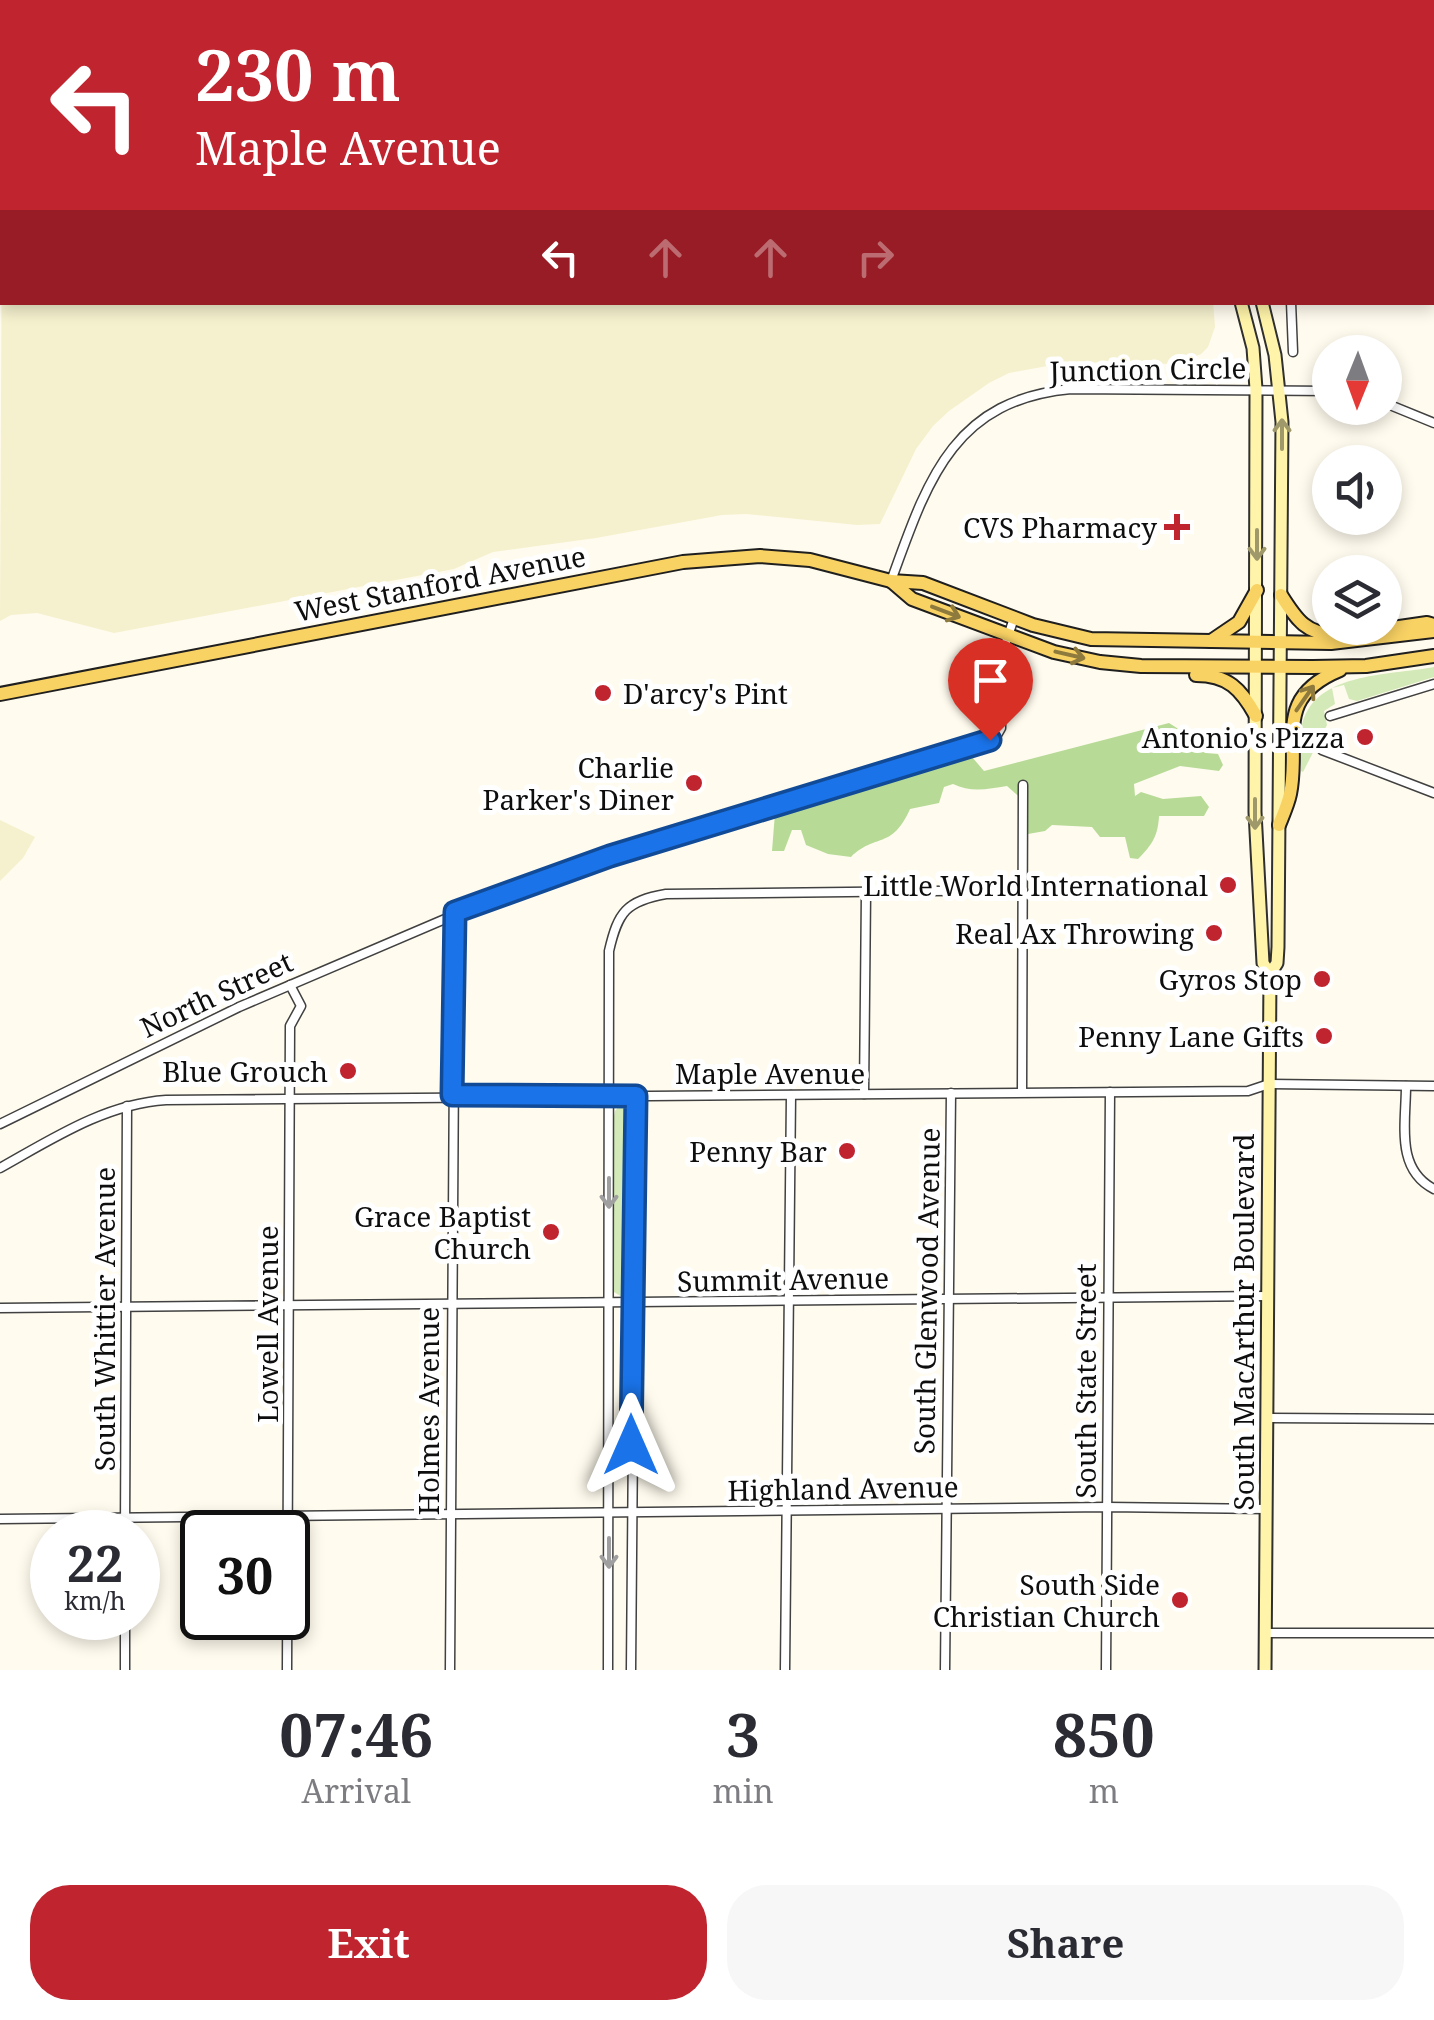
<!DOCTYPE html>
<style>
:root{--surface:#fff;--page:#f7f7f7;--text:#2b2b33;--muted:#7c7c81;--accent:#bf242f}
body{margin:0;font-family:"Noto Serif",serif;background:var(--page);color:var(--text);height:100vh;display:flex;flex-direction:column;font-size:38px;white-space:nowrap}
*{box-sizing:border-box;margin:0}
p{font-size:32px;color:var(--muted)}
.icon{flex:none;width:55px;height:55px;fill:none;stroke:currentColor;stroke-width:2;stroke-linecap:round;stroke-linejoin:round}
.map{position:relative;height:1670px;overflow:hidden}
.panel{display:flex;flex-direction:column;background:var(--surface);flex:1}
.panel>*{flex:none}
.guide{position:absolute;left:0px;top:0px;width:1435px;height:305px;box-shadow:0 5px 15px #0003;background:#bf242f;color:#fff;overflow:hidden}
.needle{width:65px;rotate:181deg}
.fabs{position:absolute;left:1312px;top:335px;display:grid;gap:20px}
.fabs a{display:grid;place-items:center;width:90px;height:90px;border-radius:50%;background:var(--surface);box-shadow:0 5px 15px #0003;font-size:50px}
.speed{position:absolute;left:30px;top:1510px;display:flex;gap:20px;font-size:50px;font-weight:700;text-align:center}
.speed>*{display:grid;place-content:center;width:130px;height:130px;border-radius:50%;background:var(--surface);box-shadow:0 5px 15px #0003;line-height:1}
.speed small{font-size:25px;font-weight:400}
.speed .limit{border:5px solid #111;border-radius:15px;background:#fff;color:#111}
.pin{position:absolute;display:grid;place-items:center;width:85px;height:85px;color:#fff;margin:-102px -42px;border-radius:50% 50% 50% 0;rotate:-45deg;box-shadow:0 0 10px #0007}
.pin .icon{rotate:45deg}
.me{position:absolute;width:110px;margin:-55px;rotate:0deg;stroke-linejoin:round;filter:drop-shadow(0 0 8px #0008)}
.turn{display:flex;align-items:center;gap:35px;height:210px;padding:0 30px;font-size:45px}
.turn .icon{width:130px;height:130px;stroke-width:2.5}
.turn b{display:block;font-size:70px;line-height:85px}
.lanes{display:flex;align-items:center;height:95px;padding:0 30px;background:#0003;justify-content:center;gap:50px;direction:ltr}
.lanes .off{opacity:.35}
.eta{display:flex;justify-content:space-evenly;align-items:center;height:170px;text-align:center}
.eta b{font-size:60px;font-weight:700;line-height:70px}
.button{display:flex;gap:20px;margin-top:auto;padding:20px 30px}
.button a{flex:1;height:115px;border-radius:40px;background:var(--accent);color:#fff;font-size:40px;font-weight:700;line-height:115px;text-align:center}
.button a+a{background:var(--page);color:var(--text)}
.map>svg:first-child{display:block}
.farmland{fill:#f5f1ce}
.green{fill:#d3eab8}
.forest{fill:#b7db97}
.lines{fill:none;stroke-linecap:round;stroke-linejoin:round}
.street-casing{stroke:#414141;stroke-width:11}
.secondary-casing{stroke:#303030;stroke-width:15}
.primary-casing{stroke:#1f1f1f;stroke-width:16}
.street{stroke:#fff;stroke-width:8}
.secondary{stroke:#fff4a9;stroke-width:11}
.primary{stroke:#f9d264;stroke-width:12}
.oneway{stroke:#9f986b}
.oneway2{stroke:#8f7a3d}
.oneway3{stroke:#9f9f9f}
.route-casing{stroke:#114b97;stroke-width:25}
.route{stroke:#1a73e8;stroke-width:18}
.poi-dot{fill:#bf242f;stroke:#fff;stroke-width:4}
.labels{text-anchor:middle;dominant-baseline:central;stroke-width:10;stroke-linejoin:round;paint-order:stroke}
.street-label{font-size:28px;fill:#0e0e0e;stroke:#fff}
.poi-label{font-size:28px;fill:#0e0e0e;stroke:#fff;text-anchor:end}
</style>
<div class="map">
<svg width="1434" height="1670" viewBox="0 0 1434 1670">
<rect width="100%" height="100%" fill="#fffbee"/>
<g class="farmland">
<path d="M206,0H1081L1082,2H203Z"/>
<path d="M2,194V302H1213L1215,327L1208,347L1201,354L1176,364L1069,362L1009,373L989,383L949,411L933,426L916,449L880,524L857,525L746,514L722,515L596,538L493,552L454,569L114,633L37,613L11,615L0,621Z"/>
<path d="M0,820L35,837L23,858L0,881Z"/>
</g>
<g class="green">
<path d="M1434,667V677L1357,701L1349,699L1344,685L1332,688L1335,704L1324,711L1327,725L1303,772L1301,771C1301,758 1300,744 1301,731C1309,671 1389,676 1434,667Z"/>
<path d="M622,1103L629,1106L631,1118L629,1290L622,1297L614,1292L613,1121L615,1111Z"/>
</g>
<path class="forest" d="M1169,723L1180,730L1183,740L1206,753L1218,754L1223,765L1219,771L1180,766L1134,784L1135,796L1141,792L1163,799L1201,796L1209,807L1204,816H1159C1158,836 1152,845 1138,859L1130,858L1125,837H1100L1092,827L1052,825L1045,831L1028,834L1024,801L1007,786C988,789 971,793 953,784L944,787L939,803L910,809C892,850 875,833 851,857L828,854L806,845L801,830H792L784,851H772L775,813L972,757L984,771Z"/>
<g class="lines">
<defs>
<g id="street">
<path d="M1294,2V0"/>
<path d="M1291,302L1293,352"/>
<path d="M1385,403L1434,423"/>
<path d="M891,581C927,482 952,400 1071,389L1330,391"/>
<path d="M1330,716L1434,684"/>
<path d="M1322,750L1434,793"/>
<path d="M1406,1086C1406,1123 1395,1169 1434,1189"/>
<path d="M1022,1092L1023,785"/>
<path d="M864,1094L866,893"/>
<path d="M0,1124L239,1007L520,887L667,838L990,740L997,735L1001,728V657L1014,618"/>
<path d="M0,1168C52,1139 105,1104 166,1100L1248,1091L1269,1084L1434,1086"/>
<path d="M0,1308L1267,1296"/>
<path d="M1266,1418L1434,1419"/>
<path d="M0,1519L1107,1507L1267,1509"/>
<path d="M125,1532L127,1106"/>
<path d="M1265,1633H1434"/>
<path d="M125,1670V1618"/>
<path d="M287,1670L290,1026L301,1006L290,985"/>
<path d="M450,1670L455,912"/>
<path d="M608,1670L609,951C618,912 626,901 666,894L1023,890"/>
<path d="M631,1670L636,1096"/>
<path d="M785,1670L791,1095"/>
<path d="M945,1670L951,1093"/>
<path d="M1106,1670L1110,1092"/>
</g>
<g id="secondary">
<path d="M1108,0V2"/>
<path d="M1128,0V2"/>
<path d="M1241,302L1253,348L1256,389L1255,812L1263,963L1270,974L1265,1670"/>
<path d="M1262,302L1275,355L1282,422L1278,947L1277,963L1270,974"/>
</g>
<g id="primary">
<path d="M891,581L912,599L1054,652L1100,662L1141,666L1313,667L1366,666L1434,656"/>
<path d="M1281,595C1296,619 1307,636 1338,634"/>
<path d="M1372,631L1427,623L1434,625"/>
<path d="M1211,641L1239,622L1257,590"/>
<path d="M1196,675C1228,675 1241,689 1256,716"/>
<path d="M0,694L683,562L760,556L810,560L891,581L923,583L1033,625L1091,639L1331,643L1434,631"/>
<path d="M1279,825C1283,815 1288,804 1290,794C1301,740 1272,698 1340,670"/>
</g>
</defs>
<use href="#street" class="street-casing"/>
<use href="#secondary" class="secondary-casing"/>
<use href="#primary" class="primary-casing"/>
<use href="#street" class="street"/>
<use href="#secondary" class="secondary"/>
<use href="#primary" class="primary"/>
</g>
<defs><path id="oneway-shaft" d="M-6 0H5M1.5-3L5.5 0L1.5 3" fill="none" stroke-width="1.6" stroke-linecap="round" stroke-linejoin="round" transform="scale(2.5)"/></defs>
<g class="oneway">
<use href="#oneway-shaft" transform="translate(1282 434) rotate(-90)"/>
<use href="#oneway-shaft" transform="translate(1257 545) rotate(90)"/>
<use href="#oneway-shaft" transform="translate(1255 814) rotate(90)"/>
</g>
<g class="oneway2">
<use href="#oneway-shaft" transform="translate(946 612) rotate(21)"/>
<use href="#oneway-shaft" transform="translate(1070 655) rotate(13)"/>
<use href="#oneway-shaft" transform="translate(1305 698) rotate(-55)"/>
</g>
<g class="oneway3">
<use href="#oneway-shaft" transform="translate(609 1193) rotate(90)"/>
<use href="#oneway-shaft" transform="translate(609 1553) rotate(90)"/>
</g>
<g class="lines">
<defs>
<path id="route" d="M631,1445L636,1096L452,1095L455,912L610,856L990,740"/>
</defs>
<use href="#route" class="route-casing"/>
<use href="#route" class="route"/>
</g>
<g class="poi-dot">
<path d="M1172 512h10v10h10v10h-10v10h-10v-10h-10v-10h10z"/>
<circle cx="603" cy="693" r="10"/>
<circle cx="1365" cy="737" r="10"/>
<circle cx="694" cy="783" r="10"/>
<circle cx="1228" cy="885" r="10"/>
<circle cx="1214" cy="933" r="10"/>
<circle cx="1322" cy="979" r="10"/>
<circle cx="1324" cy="1036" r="10"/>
<circle cx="348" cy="1071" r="10"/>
<circle cx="847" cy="1151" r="10"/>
<circle cx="551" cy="1232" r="10"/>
<circle cx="1180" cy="1600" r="10"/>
</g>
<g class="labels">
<g class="street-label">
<text transform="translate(1148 369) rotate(-1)">Junction Circle</text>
<text transform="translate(440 583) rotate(-11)">West Stanford Avenue</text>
<text transform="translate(216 994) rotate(-25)">North Street</text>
<text x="770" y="1073">Maple Avenue</text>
<text transform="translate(783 1279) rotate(-1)">Summit Avenue</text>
<text transform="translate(926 1291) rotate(-89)">South Glenwood Avenue</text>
<text transform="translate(104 1319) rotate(-90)">South Whittier Avenue</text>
<text transform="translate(1243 1322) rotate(-90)">South MacArthur Boulevard</text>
<text transform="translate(267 1324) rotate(-90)">Lowell Avenue</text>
<text transform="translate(1085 1381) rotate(-90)">South State Street</text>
<text transform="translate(428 1411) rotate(-90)">Holmes Avenue</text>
<text transform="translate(843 1488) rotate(-1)">Highland Avenue</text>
</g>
<g class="poi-label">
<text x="1157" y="527">CVS Pharmacy</text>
<text x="623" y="693" text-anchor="start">D'arcy's Pint</text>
<text x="1345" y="737">Antonio's Pizza</text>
<text x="674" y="767">Charlie<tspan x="674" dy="32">Parker's Diner</tspan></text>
<text x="1208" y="885">Little World International</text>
<text x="1194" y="933">Real Ax Throwing</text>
<text x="1302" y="979">Gyros Stop</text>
<text x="1304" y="1036">Penny Lane Gifts</text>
<text x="328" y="1071">Blue Grouch</text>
<text x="827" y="1151">Penny Bar</text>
<text x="531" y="1216">Grace Baptist<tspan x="531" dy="32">Church</tspan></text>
<text x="1160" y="1584">South Side<tspan x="1160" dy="32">Christian Church</tspan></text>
</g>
</g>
</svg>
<div class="fabs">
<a><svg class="needle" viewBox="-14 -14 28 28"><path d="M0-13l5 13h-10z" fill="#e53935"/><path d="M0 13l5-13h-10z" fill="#7c7c81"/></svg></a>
<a><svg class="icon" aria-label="sound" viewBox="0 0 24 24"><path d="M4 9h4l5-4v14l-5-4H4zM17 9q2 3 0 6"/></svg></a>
<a><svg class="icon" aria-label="layers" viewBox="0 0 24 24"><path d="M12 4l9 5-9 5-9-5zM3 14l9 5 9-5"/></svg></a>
</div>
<div class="speed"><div>22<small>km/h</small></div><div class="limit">30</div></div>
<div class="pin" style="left:990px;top:740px;background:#d93025"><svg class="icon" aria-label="arrive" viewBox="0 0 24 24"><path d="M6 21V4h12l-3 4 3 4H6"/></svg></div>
<svg class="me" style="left:631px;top:1445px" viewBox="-20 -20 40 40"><path d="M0-17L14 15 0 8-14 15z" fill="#1a73e8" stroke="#fff" stroke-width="4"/></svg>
<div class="guide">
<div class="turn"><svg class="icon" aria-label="left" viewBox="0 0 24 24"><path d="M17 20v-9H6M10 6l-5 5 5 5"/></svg><div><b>230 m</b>Maple Avenue</div></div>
<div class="lanes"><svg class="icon" aria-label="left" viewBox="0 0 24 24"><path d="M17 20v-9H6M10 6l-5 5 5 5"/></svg><svg class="icon off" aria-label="ahead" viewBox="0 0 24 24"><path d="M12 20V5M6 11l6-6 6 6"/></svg><svg class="icon off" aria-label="ahead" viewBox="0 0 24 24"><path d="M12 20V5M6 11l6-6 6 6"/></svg><svg class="icon off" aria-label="right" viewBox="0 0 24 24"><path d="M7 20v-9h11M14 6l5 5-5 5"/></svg></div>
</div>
</div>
<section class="panel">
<div class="eta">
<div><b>07:46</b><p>Arrival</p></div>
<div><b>3</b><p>min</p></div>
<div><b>850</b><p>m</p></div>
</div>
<div class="button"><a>Exit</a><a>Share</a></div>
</section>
